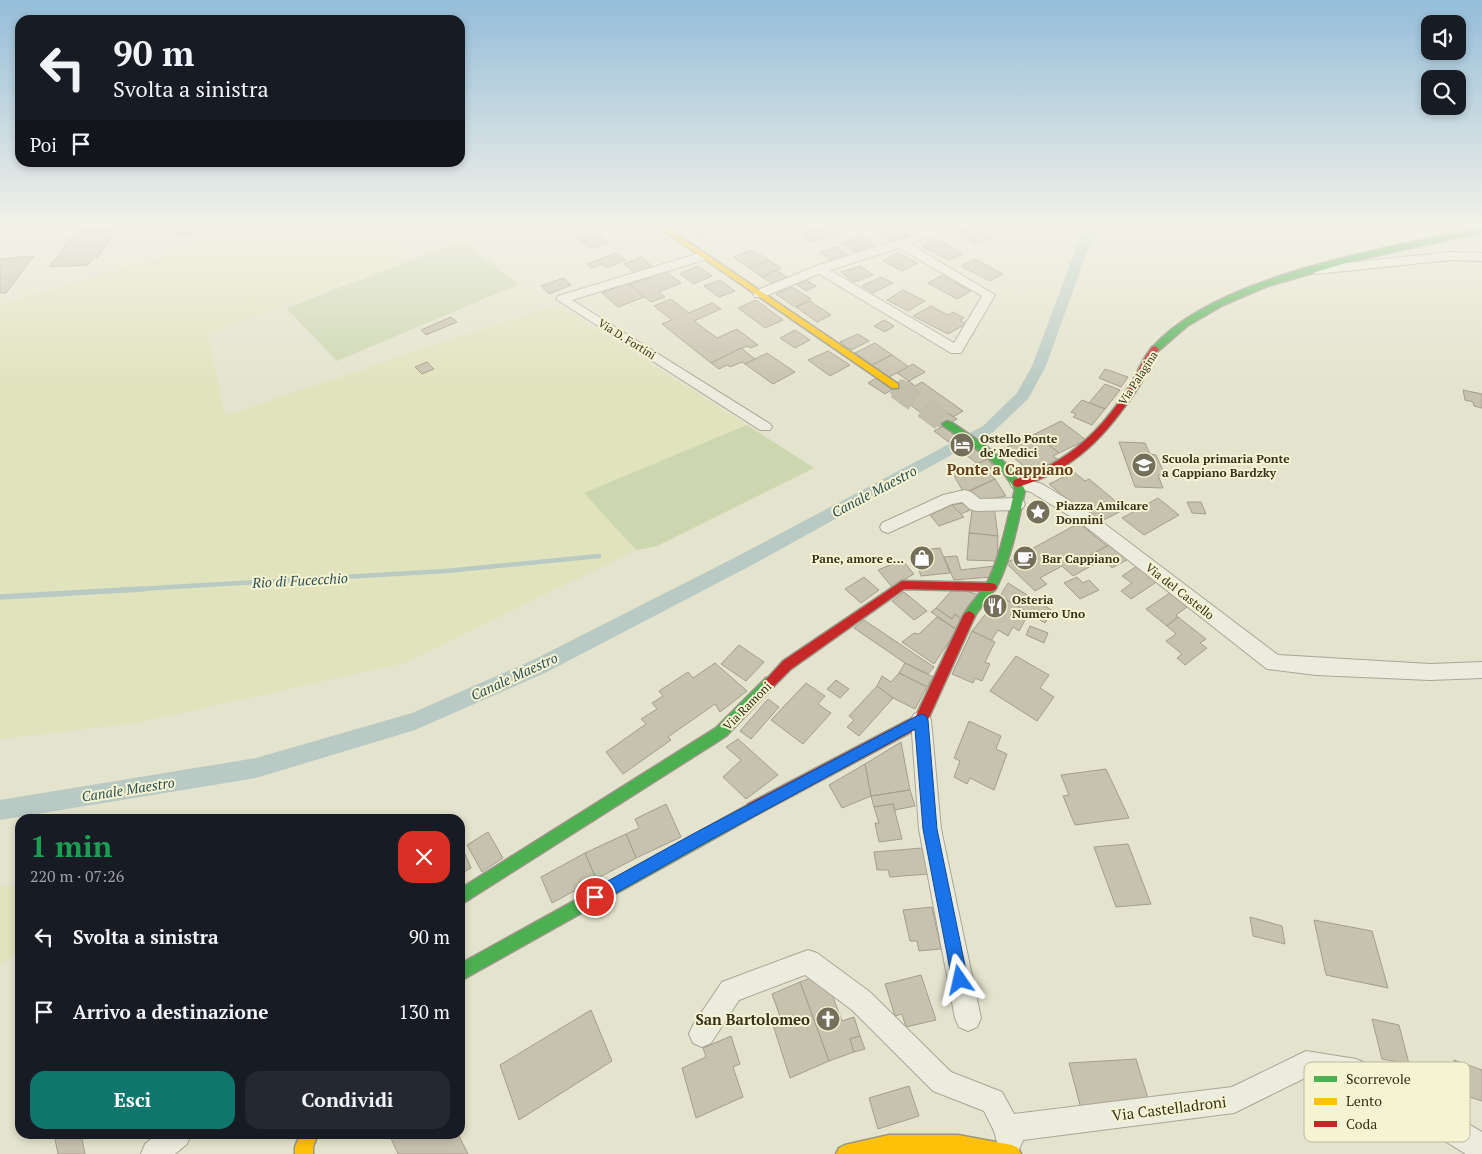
<!DOCTYPE html>
<html lang="it">
<meta charset="utf-8">
<style>
:root{--surface:#171b24;--page:#242831;--text:#f1f3f6;--muted:#9ea1a6;--accent:#0f766e}
body{margin:0;font-family:"PT Serif",serif;background:var(--page);color:var(--text);height:100vh;display:flex;flex-direction:column;font-size:19px;white-space:nowrap}
*{box-sizing:border-box;margin:0}
p{font-size:16px;color:var(--muted)}
.icon{flex:none;width:28px;height:28px;fill:none;stroke:currentColor;stroke-width:2;stroke-linecap:round;stroke-linejoin:round}
.map{position:relative;flex:1;overflow:hidden}
.drawer{position:absolute;left:15px;top:814px;width:450px;height:325px;display:flex;flex-direction:column;background:var(--surface);border-radius:15px;box-shadow:0 2px 8px #0003}
.drawer>*{flex:none}
.hud{position:absolute;left:15px;top:15px;width:450px;height:152px;border-radius:15px;box-shadow:0 2px 8px #0003;background:#171b24;color:var(--text);overflow:hidden}
.controls{position:absolute;left:1421px;top:15px;display:grid;gap:10px}
.controls a{display:grid;place-items:center;width:45px;height:45px;border-radius:10px;background:var(--surface);box-shadow:0 2px 8px #0003;font-size:25px}
.pin{position:absolute;display:grid;place-items:center;width:42px;height:42px;color:#fff;margin:-21px;border:2px solid #fff;border-radius:50%;box-shadow:0 1px 5px #0007}
.me{position:absolute;width:55px;margin:-28px;rotate:349deg;stroke-linejoin:round;filter:drop-shadow(0 0 4px #0008)}
.turn{display:flex;align-items:center;gap:18px;height:105px;padding:0 15px;font-size:22px}
.turn .icon{width:65px;height:65px;stroke-width:2.5}
.turn b{display:block;font-size:35px;line-height:42px}
.then{display:flex;align-items:center;height:48px;padding:0 15px;background:#0003;gap:10px;font-size:19px}
.round{display:grid;place-items:center;flex:none;width:52px;height:52px;border-radius:15px;background:var(--page)}
.headline{display:flex;align-items:center;justify-content:space-between;height:85px;padding:0 15px}
h1{font-size:30px;font-weight:800;line-height:38px;color:#1e9e55}
.action{display:flex;gap:10px;margin-top:auto;padding:10px 15px}
.action a{flex:1;height:58px;border-radius:15px;background:var(--accent);color:#fff;font-size:20px;font-weight:800;line-height:58px;text-align:center}
.action a+a{background:var(--page);color:var(--text)}
ul{padding:0;list-style:none}
li{display:flex;align-items:center;gap:15px;height:75px;padding:0 15px}
li div{flex:1}
li b{display:block;font-size:19px}
li em{font-style:normal}
.map>svg:first-child{display:block}
.farmland{fill:#e1e3bd}
.green{fill:#ccd6af}
.lines{fill:none;stroke-linecap:round;stroke-linejoin:round}
.stream-far1{stroke:#b8cac3;stroke-width:4.5}
.stream{stroke:#b8cac3;stroke-width:5.5}
.canal{fill:#b8cac3;fill-rule:evenodd}
.building{fill:#c7c2ae;stroke:#a49f8c}
.secondary-tunnel-far1{stroke:#c1bfaa;stroke-width:18;stroke-dasharray:18 9;stroke-linecap:butt}
.secondary-tunnel{stroke:#c1bfaa;stroke-width:22;stroke-dasharray:22 11;stroke-linecap:butt}
.street-casing{stroke:#a9a696;stroke-width:2}
.fast-casing{stroke:#999686;stroke-width:3}
.slow-casing{stroke:#999686;stroke-width:3}
.jam-casing{stroke:#999686;stroke-width:3}
.street{fill:#ececde;fill-rule:evenodd}
.fast{fill:#4caf50;fill-rule:evenodd}
.slow{fill:#ffc107;fill-rule:evenodd}
.jam{fill:#c62828;fill-rule:evenodd}
.route{fill:#1a73e8;stroke:#114b97}
.labels{text-anchor:middle;dominant-baseline:central;stroke-width:4;stroke-linejoin:round;paint-order:stroke}
.far-street-label{font-size:11px;fill:#37311e;stroke:#f5f4d2}
.poi-label{font-size:12px;font-weight:bold;fill:#37311e;stroke:#f5f4d2;text-anchor:start}
.street-label{font-size:12px;fill:#37311e;stroke:#f5f4d2}
.water-label{font-size:14px;font-style:italic;fill:#2d4f57;stroke:#f5f4d2}
.quarter-label{font-size:15px;font-weight:bold;fill:#643e1e;stroke:#f5f4d2}
.near-poi-label{font-size:15px;font-weight:bold;fill:#37311e;stroke:#f5f4d2;text-anchor:end}
.near-street-label{font-size:15px;fill:#37311e;stroke:#f5f4d2}
.key{fill:#f5f4d2;stroke:#bcba9c;stroke-width:1}
.key-label{font-size:14px;fill:#37311e}
</style>
<div class="map">
<svg width="1482" height="1154" viewBox="0 0 1482 1154">
<rect width="100%" height="100%" fill="#e4e3cd"/>
<g class="farmland">
<path d="M263,227H373L410,257L208,334L225,416L437,344L558,305L747,425L585,493L636,550L405,663L136,723L0,739V305Z"/>
<path d="M20,886V952L0,964V887Z"/>
</g>
<g class="green">
<path d="M461,241L519,284L337,361L286,308Z"/>
<path d="M747,425L814,468L657,546L636,550L584,493Z"/>
</g>
<g class="lines">
<path class="stream-far1" d="M121,590L446,571L599,556"/>
<path class="stream" d="M0,597L143,589"/>
<path class="canal" d="M1087,227H1099L1086,254L1046,366L1028,399L993,432L752,565L547,672L415,730L256,778L0,820V800L256,758L412,713L533,660L740,555L983,426L1017,393L1032,366L1074,254Z"/>
</g>
<g class="building">
<path d="M177,227H213L210,228L207,233L176,235L179,230L175,231Z"/>
<path d="M685,227H714L717,229L698,236Z"/>
<path d="M826,227H841L847,233L811,242L802,233Z"/>
<path d="M871,227H897L908,235L890,241Z"/>
<path d="M976,227L992,238L974,244L958,232Z"/>
<path d="M117,229L97,258H93L88,265L49,267L76,231Z"/>
<path d="M595,232L609,243L591,249L578,239Z"/>
<path d="M863,237L874,245L854,252L843,243Z"/>
<path d="M936,239L963,254L949,260L922,246Z"/>
<path d="M836,247L847,254L830,260L820,252Z"/>
<path d="M752,250L769,260L749,268L733,257Z"/>
<path d="M616,253L626,260L608,268L602,264L592,268L587,264Z"/>
<path d="M898,253L917,263L902,271L883,261Z"/>
<path d="M34,256L6,293H0V259Z"/>
<path d="M641,257L653,267L636,274L624,264Z"/>
<path d="M975,259L1003,274L990,281L961,266Z"/>
<path d="M769,260L781,268L762,277L749,268Z"/>
<path d="M698,266L712,276L694,284L680,274Z"/>
<path d="M860,266L873,275L854,282L841,272Z"/>
<path d="M777,270L789,279L774,285L762,277Z"/>
<path d="M665,271L681,283L659,292L665,297L651,302L629,285Z"/>
<path d="M942,275L971,291L957,299L928,283Z"/>
<path d="M881,277L893,283L873,293L862,286Z"/>
<path d="M563,278L571,285L549,294L541,286Z"/>
<path d="M720,280L735,291L719,297L704,286Z"/>
<path d="M806,280L816,286L806,291L796,284Z"/>
<path d="M628,283L644,297L618,307L602,293Z"/>
<path d="M792,287L811,299L795,307L776,294Z"/>
<path d="M903,290L925,301L908,311L887,300Z"/>
<path d="M671,299L689,313L712,303L721,309L694,321L717,338L737,329L758,345L751,348L747,346L711,363L662,324L672,320L654,306Z"/>
<path d="M756,300L783,320L765,328L738,308Z"/>
<path d="M810,301L831,315L817,322L796,307Z"/>
<path d="M931,306L948,315L953,312L964,318L960,320L966,324L948,334L913,316Z"/>
<path d="M451,317L457,322L426,335L421,330Z"/>
<path d="M884,320L894,326L885,332L874,326Z"/>
<path d="M795,330L810,340L795,348L780,338Z"/>
<path d="M858,334L869,341L851,350L840,342Z"/>
<path d="M875,343L892,355L872,365L855,353Z"/>
<path d="M741,348L755,359L745,364L742,362L730,367L727,365L719,369L711,363Z"/>
<path d="M828,351L850,365L830,376L808,360Z"/>
<path d="M767,353L795,372L773,384L745,364Z"/>
<path d="M892,355L909,367L889,377L872,365Z"/>
<path d="M427,362L434,369L422,374L415,367Z"/>
<path d="M913,364L925,372L909,381L897,373Z"/>
<path d="M1105,369L1128,377L1121,387L1099,378Z"/>
<path d="M876,378L893,389L885,394L868,383Z"/>
<path d="M909,381L915,386L922,382L963,411L953,417L944,411L929,419L891,390Z"/>
<path d="M1105,384L1120,390L1105,409L1089,403Z"/>
<path d="M1463,390L1482,394V408L1474,406L1473,402L1465,400Z"/>
<path d="M1082,400L1105,409L1092,425L1073,417L1076,414L1071,412Z"/>
<path d="M944,411L957,419L941,428L929,419Z"/>
<path d="M1061,421L1086,440L1059,453L1035,434Z"/>
<path d="M944,426L988,459L978,464L934,431Z"/>
<path d="M1035,434L1059,453L1053,456L1060,461L1038,472L1031,465L1026,468L1003,449Z"/>
<path d="M1119,442L1145,443L1150,454L1156,455L1165,475H1158L1163,488L1135,487Z"/>
<path d="M988,459L994,467L987,470L995,479L964,493L953,474Z"/>
<path d="M1074,472L1085,481L1089,479L1125,509L1096,524L1049,484Z"/>
<path d="M995,479L1006,496L977,501L970,491Z"/>
<path d="M1158,498L1179,515L1144,535L1122,518Z"/>
<path d="M967,502L972,509L961,514L952,505Z"/>
<path d="M1187,502H1201L1206,514L1192,513Z"/>
<path d="M952,505L964,517L939,526L930,515Z"/>
<path d="M981,506H994L998,536L969,533L972,510Z"/>
<path d="M1079,523L1107,546L1083,559L1091,566L1073,576L1062,566L1040,578L1047,584L1035,591L1006,563Z"/>
<path d="M969,533L998,536L997,561L967,560Z"/>
<path d="M1115,542L1132,557L1112,568L1105,560L1091,566L1083,559Z"/>
<path d="M940,548L950,573L921,576L912,551Z"/>
<path d="M957,556L961,570L995,566L991,577L954,580L944,557Z"/>
<path d="M902,560L914,574L892,587L878,570Z"/>
<path d="M1140,564L1161,579L1131,599L1121,591L1132,583L1122,576Z"/>
<path d="M864,577L879,590L861,603L845,589Z"/>
<path d="M1077,577L1083,583L1089,580L1099,590L1080,599L1064,583Z"/>
<path d="M1008,583L1053,611L1045,623L1000,596Z"/>
<path d="M954,588L980,595L963,621L955,614L952,619L936,608Z"/>
<path d="M904,592L927,611L914,620L892,601Z"/>
<path d="M1170,593L1187,607L1176,615L1178,617L1167,626L1146,609Z"/>
<path d="M1000,596L1029,613L1019,631L1013,627L1008,636L998,630L991,641L972,631Z"/>
<path d="M936,608L952,619L955,614L963,621L957,630L931,612Z"/>
<path d="M937,617L957,630L934,664L902,642L914,633L919,634Z"/>
<path d="M1178,617L1206,639L1200,643L1207,648L1185,665L1177,658L1182,654L1166,641L1176,634L1167,626Z"/>
<path d="M864,620L934,667L928,674L905,663L854,628Z"/>
<path d="M1030,626L1048,633L1044,643L1026,635Z"/>
<path d="M972,631L995,642L985,662L990,664L982,681L975,678L973,683L952,674Z"/>
<path d="M739,645L764,662L746,681L721,664Z"/>
<path d="M1016,656L1049,675L1040,688L1054,697L1037,721L990,691Z"/>
<path d="M715,663L747,691L720,712L715,704L668,737L671,740L623,774L606,752L646,724L641,719L657,709L652,703L663,696L659,691L688,672L693,678Z"/>
<path d="M905,663L933,677L927,687L899,673Z"/>
<path d="M899,673L927,687L915,709L893,698L877,686L882,676L891,682Z"/>
<path d="M836,680L849,689L840,698L827,689Z"/>
<path d="M806,683L825,696L818,704L831,713L803,744L771,720Z"/>
<path d="M877,686L893,698L859,736L847,727L854,720L849,716Z"/>
<path d="M768,699L779,707L751,739L740,731Z"/>
<path d="M969,721L1001,736L996,749L1007,754L994,790L970,778L967,784L954,777L960,761L954,758Z"/>
<path d="M738,739L778,775L746,799L723,777L741,760L726,747Z"/>
<path d="M901,742L910,790L871,796L865,764Z"/>
<path d="M865,764L871,796L842,808L829,785Z"/>
<path d="M1106,769L1129,818L1075,825L1063,796L1069,795L1061,775Z"/>
<path d="M910,790L915,806L895,810L893,804L874,807L871,796Z"/>
<path d="M666,804L681,837L636,858L626,834L639,828L635,819Z"/>
<path d="M893,804L902,839L879,842L875,823H879L874,807Z"/>
<path d="M488,832L503,858L482,872L467,845Z"/>
<path d="M626,834L636,858L596,879L585,853Z"/>
<path d="M460,842L471,868L460,874Z"/>
<path d="M1128,844L1151,904L1116,907L1094,847Z"/>
<path d="M922,848L928,874L890,877L888,870H877L874,852Z"/>
<path d="M585,853L596,879L552,903L541,877Z"/>
<path d="M932,907L941,949L919,951L917,941H910L903,910Z"/>
<path d="M1250,917L1282,926L1285,944L1253,936Z"/>
<path d="M1314,920L1372,931L1388,988L1326,975Z"/>
<path d="M824,973L842,1021L854,1017L860,1036L850,1039L854,1052L829,1061L800,982Z"/>
<path d="M921,975L936,1020L906,1027L902,1014L895,1016L885,984Z"/>
<path d="M800,982L829,1061L790,1078L773,1025L782,1022L772,994Z"/>
<path d="M591,1010L612,1061L519,1120L500,1065Z"/>
<path d="M1372,1019L1399,1025L1409,1064L1382,1059Z"/>
<path d="M731,1036L740,1064L733,1067L743,1097L696,1118L682,1068L706,1057L703,1048Z"/>
<path d="M860,1036L865,1049L854,1052L850,1039Z"/>
<path d="M1136,1059L1150,1105L1081,1109L1069,1063Z"/>
<path d="M1454,1060L1482,1070V1101L1460,1094Z"/>
<path d="M909,1086L919,1116L878,1129L869,1098Z"/>
<path d="M54,1134H81L85,1154H58Z"/>
<path d="M393,1134H458L468,1154H398L390,1136Z"/>
</g>
<g class="lines">
<path class="secondary-tunnel-far1" d="M895,386L899,389"/>
<path class="secondary-tunnel" d="M897,388L947,424"/>
<defs>
<g id="street">
<path d="M939,227H957L910,244L995,295L961,353H951L819,274L763,297H755L753,294L755,291L816,266ZM899,248L982,296L954,343L830,270Z"/>
<path d="M703,252L709,256L707,259L572,300L770,424L772,427L770,430H760L556,299L558,296Z"/>
<path d="M1451,252L1482,253V261L1451,260L1316,274L1310,270L1316,266Z"/>
<path d="M1018,477L1042,484L1093,515L1278,655L1430,664L1482,662V678L1430,680L1316,675L1267,669L1081,523L1031,492L1012,487L1010,483L1012,479Z"/>
<path d="M965,490L971,492L980,499L1017,498L1023,500L1025,504L1023,508L1017,510L976,511L970,509L962,502L952,504L888,533L882,531L880,527L882,523L943,495Z"/>
<path d="M921,711L928,714L931,720L941,829L981,1018L977,1027L968,1031L959,1027L955,1018L919,829L911,720L914,714Z"/>
<path d="M808,950L817,953L870,992L951,1072L1002,1092L1014,1114L1232,1087L1306,1051L1356,1059L1365,1063L1482,1132V1154H1466L1352,1084L1307,1077L1234,1113L1023,1140L1019,1150L1009,1154L999,1150L994,1131L984,1111L933,1091L852,1010L805,975L739,1000L711,1043L702,1047L693,1043L689,1034L693,1025L722,982Z"/>
<path d="M157,1134H191L187,1144L175,1154H141L145,1144Z"/>
</g>
<g id="fast">
<path d="M1482,228V232L1356,260L1265,287L1223,305L1187,326L1158,351H1152L1151,349C1214,275 1389,248 1482,228Z"/>
<path d="M947,421C954,423 961,429 967,433C991,449 1011,464 1025,490C1018,522 1012,555 998,584C991,597 980,606 973,619H965L963,616C970,603 981,594 988,581C1002,552 1007,520 1015,490C999,460 970,445 944,426L942,424Z"/>
<path d="M770,677L774,678L776,682L774,686L726,736L460,905V889L716,728L766,678Z"/>
<path d="M753,802L758,804L760,809L758,814L460,981V964Z"/>
</g>
<g id="slow">
<path d="M658,227H666L898,384V388H892Z"/>
<path d="M300,1134H318L313,1147V1154H295V1147Z"/>
<path d="M889,1135H958L1012,1145L1018,1148L1021,1154H836L839,1148L845,1145Z"/>
</g>
<g id="jam">
<path d="M1155,346L1159,349C1151,361 1146,374 1139,386C1107,435 1075,470 1018,487L1014,486L1013,483L1014,480C1068,463 1101,432 1131,384C1137,374 1141,363 1147,354L1152,347Z"/>
<path d="M902,581L991,583L995,584L997,587L995,590L991,591L904,589L791,669L774,686L770,687L766,686L764,682L783,661Z"/>
<path d="M969,611L973,613L975,616L926,724L758,814L753,816L748,814L746,809L748,804L916,716L963,616L965,613Z"/>
</g>
</defs>
<use href="#street" class="street-casing"/>
<use href="#fast" class="fast-casing"/>
<use href="#slow" class="slow-casing"/>
<use href="#jam" class="jam-casing"/>
<use href="#street" class="street"/>
<use href="#fast" class="fast"/>
<use href="#slow" class="slow"/>
<use href="#jam" class="jam"/>
</g>
<linearGradient id="sky" x2="0" y2="1"><stop stop-color="#95bdd9"/><stop offset="0.58" stop-color="#f3f2e8"/><stop offset="1" stop-color="#f3f2e8" stop-opacity="0"/></linearGradient>
<rect width="1482" height="389" fill="url(#sky)"/>
<path class="route" d="M921,714L926,716L928,720L937,829L968,980L966,986L960,988L954,986L952,980L923,829L915,729L703,844L600,902L595,904L590,902L587,897L590,891L693,834Z"/>
<defs>
<symbol id="hotel-disc" viewBox="-11 -11 22 22"><circle r="9.5" fill="#746f5b" stroke="#f5f4d2"/><path d="M-6-4.5h1.5V1H6V5H4.5V3h-9V5H-6ZM-4 0a1.8 1.8 0 1 1 3.6 0ZM.5 0V-2.5h3Q6-2.5 6 0Z" fill="#fff"/></symbol>
<symbol id="school-disc" viewBox="-11 -11 22 22"><circle r="9.5" fill="#746f5b" stroke="#f5f4d2"/><path d="M0-5L7-2L0 1L-7-2ZM-4 1L0 2.5L4 1V4Q0 6-4 4Z" fill="#fff"/></symbol>
<symbol id="sight-disc" viewBox="-11 -11 22 22"><circle r="9.5" fill="#746f5b" stroke="#f5f4d2"/><path d="M0-6L1.8-2.2L6-1.7L2.9 1.2L3.7 5.4L0 3.3L-3.7 5.4L-2.9 1.2L-6-1.7L-1.8-2.2Z" fill="#fff"/></symbol>
<symbol id="shop-disc" viewBox="-11 -11 22 22"><circle r="9.5" fill="#746f5b" stroke="#f5f4d2"/><path d="M-5-2.5h2.3a2.7 3.5 0 0 1 5.4 0H5L5.5 6h-11ZM-1.5-2.5h3a1.5 2.3 0 0 0-3 0Z" fill="#fff"/></symbol>
<symbol id="cafe-disc" viewBox="-11 -11 22 22"><circle r="9.5" fill="#746f5b" stroke="#f5f4d2"/><path d="M-5.5-4.5H6V0H3Q3 3.5 0 3.5H-2.5Q-5.5 3.5-5.5 0ZM3-3.2v2h1.7v-2ZM-6 4.5H4V6H-6Z" fill="#fff"/></symbol>
<symbol id="restaurant-disc" viewBox="-11 -11 22 22"><circle r="9.5" fill="#746f5b" stroke="#f5f4d2"/><path d="M-5-6h1v4h1v-4h1v4h1v-4h1v5L-1.5 .5V6h-2V.5L-5-1ZM5-6V6H3V1.5H1.5Q1.5-4 5-6Z" fill="#fff"/></symbol>
<symbol id="church-disc" viewBox="-11 -11 22 22"><circle r="9.5" fill="#746f5b" stroke="#f5f4d2"/><path d="M-1.2-6h2.4v3.5h3.3v2.4h-3.3V6h-2.4V-.1h-3.3v-2.4h3.3Z" fill="#fff"/></symbol>
</defs>
<g fill-rule="evenodd">
<use href="#hotel-disc" x="948" y="431" width="28" height="28"/>
<use href="#school-disc" x="1130" y="451" width="28" height="28"/>
<use href="#sight-disc" x="1024" y="498" width="28" height="28"/>
<use href="#shop-disc" x="908" y="544" width="28" height="28"/>
<use href="#cafe-disc" x="1011" y="544" width="28" height="28"/>
<use href="#restaurant-disc" x="981" y="592" width="28" height="28"/>
<use href="#church-disc" x="814" y="1005" width="28" height="28"/>
</g>
<g class="labels">
<g class="far-street-label">
<text transform="translate(627 339) rotate(32)">Via D. Fortini</text>
<text transform="translate(1138 378) rotate(-57)">Via Palagina</text>
</g>
<g class="poi-label">
<text x="980" y="438">Ostello Ponte<tspan x="980" dy="14">de' Medici</tspan></text>
<text x="1162" y="458">Scuola primaria Ponte<tspan x="1162" dy="14">a Cappiano Bardzky</tspan></text>
<text x="1056" y="505">Piazza Amilcare<tspan x="1056" dy="14">Donnini</tspan></text>
<text x="904" y="558" text-anchor="end">Pane, amore e...</text>
<text x="1042" y="558">Bar Cappiano</text>
<text x="1012" y="599">Osteria<tspan x="1012" dy="14">Numero Uno</tspan></text>
</g>
<g class="street-label">
<text transform="translate(1180 591) rotate(38)">Via del Castello</text>
<text transform="translate(747 706) rotate(-45)">Via Ramoni</text>
</g>
<g class="water-label">
<text transform="translate(874 491) rotate(-28)">Canale Maestro</text>
<text transform="translate(300 580) rotate(-3)">Rio di Fucecchio</text>
<text transform="translate(514 676) rotate(-25)">Canale Maestro</text>
<text transform="translate(128 789) rotate(-9)">Canale Maestro</text>
</g>
<g class="quarter-label">
<text x="1010" y="469">Ponte a Cappiano</text>
</g>
<g class="near-poi-label">
<text x="810" y="1019">San Bartolomeo</text>
</g>
<g class="near-street-label">
<text transform="translate(1169 1108) rotate(-7)">Via Castelladroni</text>
</g>
</g>
<rect x="1304" y="1062" width="166" height="80" rx="8" class="key"/>
<rect x="1314" y="1076" width="23" height="6" fill="#4caf50"/>
<rect x="1314" y="1098" width="23" height="7" fill="#ffc107"/>
<rect x="1314" y="1121" width="23" height="6" fill="#c62828"/>
<g class="key-label">
<text x="1346" y="1084">Scorrevole</text>
<text x="1346" y="1106">Lento</text>
<text x="1346" y="1129">Coda</text>
</g>
</svg>
<div class="controls">
<a><svg class="icon" aria-label="sound" viewBox="0 0 24 24"><path d="M4 9h4l5-4v14l-5-4H4zM17 9q2 3 0 6"/></svg></a>
<a><svg class="icon" aria-label="search" viewBox="0 0 24 24"><circle cx="10" cy="10" r="6"/><path d="M15 15l6 6"/></svg></a>
</div>
<div class="pin" style="left:595px;top:897px;background:#d93025"><svg class="icon" aria-label="arrive" viewBox="0 0 24 24"><path d="M6 21V4h12l-3 4 3 4H6"/></svg></div>
<svg class="me" style="left:960px;top:980px" viewBox="-20 -20 40 40"><path d="M0-17L14 15 0 8-14 15z" fill="#1a73e8" stroke="#fff" stroke-width="4"/></svg>
<div class="hud">
<div class="turn"><svg class="icon" aria-label="left" viewBox="0 0 24 24"><path d="M17 20v-9H6M10 6l-5 5 5 5"/></svg><div><b>90 m</b>Svolta a sinistra</div></div>
<div class="then">Poi<svg class="icon" aria-label="arrive" viewBox="0 0 24 24"><path d="M6 21V4h12l-3 4 3 4H6"/></svg></div>
</div>
<section class="drawer">
<div class="headline"><div><h1>1 min</h1><p>220 m · 07:26</p></div><a class="round" style="background:#d93025;color:#fff"><svg class="icon" aria-label="close" viewBox="0 0 24 24"><path d="M6 6l12 12M18 6L6 18"/></svg></a></div>
<ul>
<li><svg class="icon" aria-label="left" viewBox="0 0 24 24"><path d="M17 20v-9H6M10 6l-5 5 5 5"/></svg><div><b>Svolta a sinistra</b></div><em>90 m</em></li>
<li><svg class="icon" aria-label="arrive" viewBox="0 0 24 24"><path d="M6 21V4h12l-3 4 3 4H6"/></svg><div><b>Arrivo a destinazione</b></div><em>130 m</em></li>
</ul>
<div class="action"><a>Esci</a><a>Condividi</a></div>
</section>
</div>
